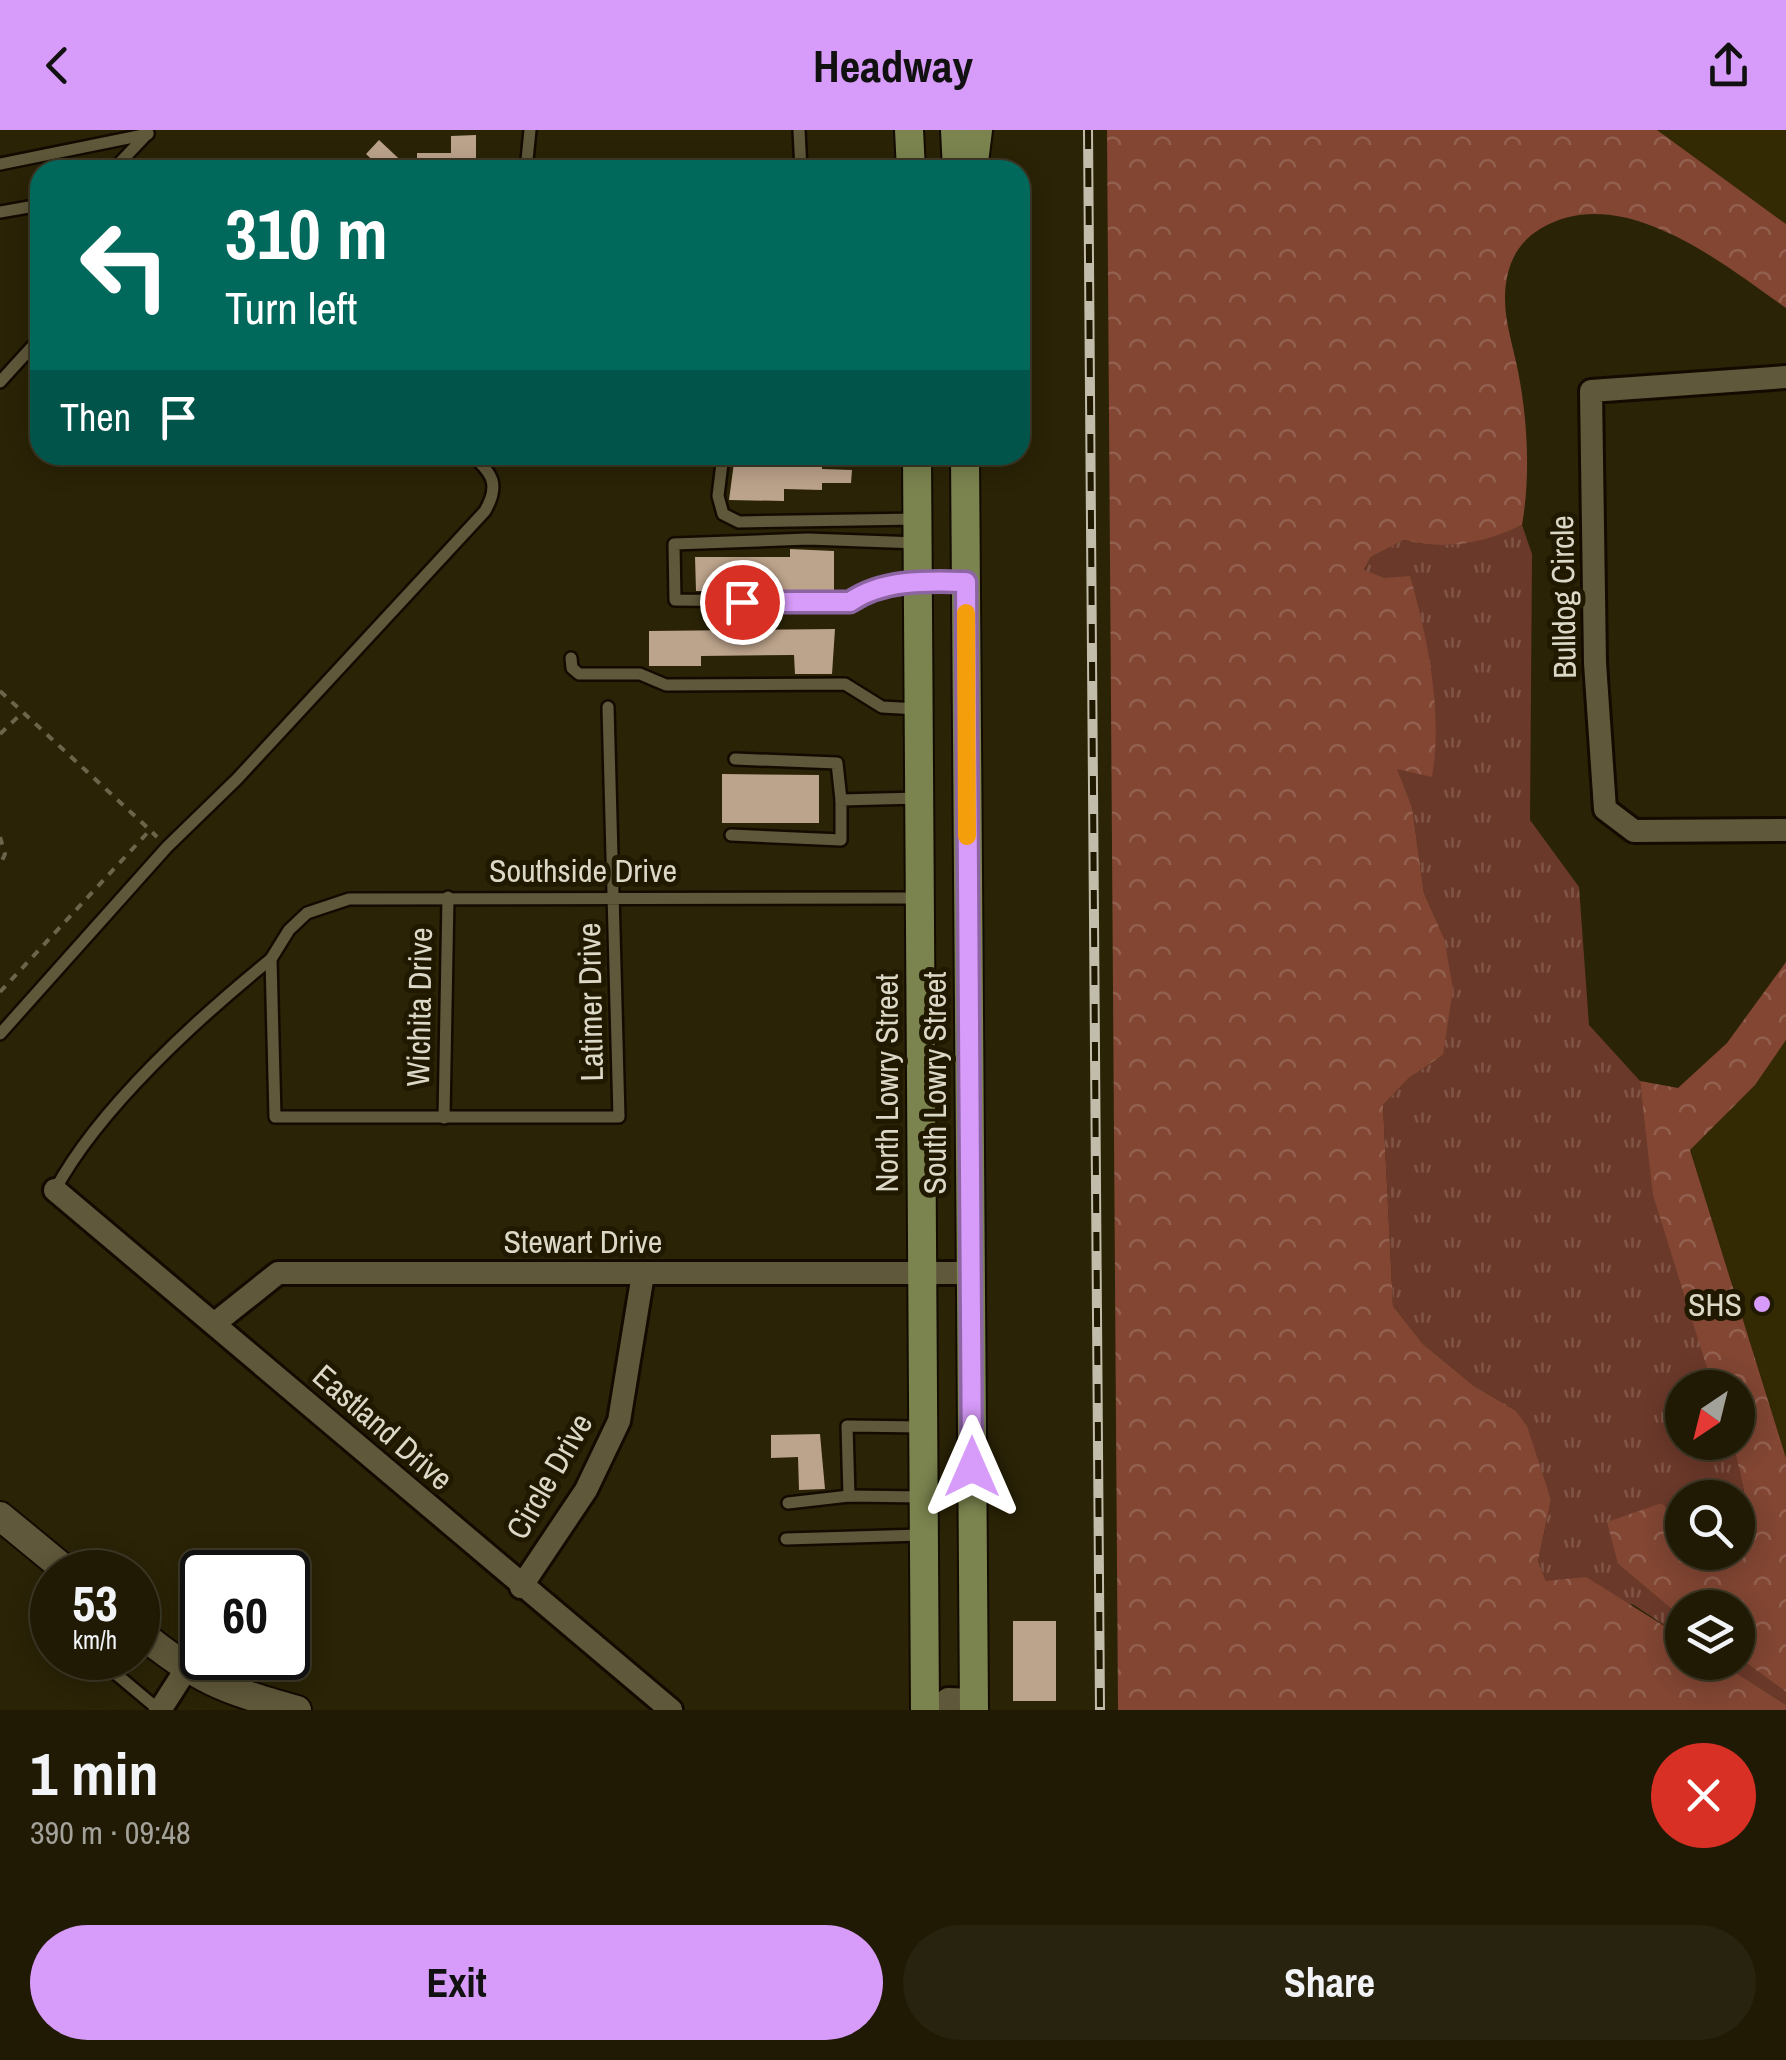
<!DOCTYPE html>
<meta charset="utf-8">
<style>
:root{--surface:#201a04;--page:#28230e;--text:#f1f3f6;--muted:#a2a19a;--line:#3d3826;--accent:#d79bf9}
body{margin:0;font-family:"Archivo Narrow",sans-serif;background:var(--page);color:var(--text);height:100vh;display:flex;flex-direction:column;font-size:38px;white-space:nowrap}
*{box-sizing:border-box;margin:0}
p{font-size:32px;color:var(--muted)}
.icon{flex:none;width:55px;height:55px;fill:none;stroke:currentColor;stroke-width:2;stroke-linecap:round;stroke-linejoin:round}
.map{position:relative;height:1580px;overflow:hidden}
.side{display:flex;flex-direction:column;background:var(--surface);flex:1}
.side>*{flex:none}
.guide{position:absolute;left:30px;top:30px;width:1000px;height:305px;border-radius:30px;box-shadow:0 5px 25px #0003,0 0 0 2px var(--line);background:#00695c;color:#fff;overflow:hidden}
.needle{width:65px;rotate:215deg}
.tools{position:absolute;left:1665px;top:1240px;display:grid;gap:20px}
.tools a{display:grid;place-items:center;width:90px;height:90px;border-radius:50%;background:var(--surface);box-shadow:0 5px 25px #0003,0 0 0 2px var(--line);font-size:50px}
.speed{position:absolute;left:30px;top:1420px;display:flex;gap:20px;font-size:50px;font-weight:700;text-align:center}
.speed>*{display:grid;place-content:center;width:130px;height:130px;border-radius:50%;background:var(--surface);box-shadow:0 5px 25px #0003,0 0 0 2px var(--line);line-height:1}
.speed small{font-size:25px;font-weight:400}
.speed .limit{border:5px solid #111;border-radius:15px;background:#fff;color:#111}
.pin{position:absolute;display:grid;place-items:center;width:85px;height:85px;color:#fff;margin:-42px;border:5px solid #fff;border-radius:50%;box-shadow:0 2px 10px #0007}
.me{position:absolute;width:110px;margin:-55px;rotate:0deg;stroke-linejoin:round;filter:drop-shadow(0 0 8px #0008)}
.turn{display:flex;align-items:center;gap:35px;height:210px;padding:0 30px;font-size:45px}
.turn .icon{width:130px;height:130px;stroke-width:2.5}
.turn b{display:block;font-size:70px;line-height:85px}
.then{display:flex;align-items:center;height:95px;padding:0 30px;background:#0003;gap:20px;font-size:38px}
.round{display:grid;place-items:center;flex:none;width:105px;height:105px;border-radius:52px;background:var(--page)}
.summary{display:flex;align-items:center;justify-content:space-between;height:170px;padding:0 30px}
h1{font-size:60px;font-weight:700;line-height:75px}
.button{display:flex;gap:20px;margin-top:auto;padding:20px 30px}
.button a{flex:1;height:115px;border-radius:60px;background:var(--accent);color:#111;font-size:40px;font-weight:700;line-height:115px;text-align:center}
.button a+a{background:var(--page);color:var(--text)}
header{display:flex;justify-content:space-between;align-items:center;height:130px;padding:0 30px;background:var(--accent);color:#111;font-size:45px;font-weight:700}
.map>svg:first-child{display:block}
.built{fill:#332903}
.grass{fill:url(#grass-tufts)}
.forest{fill:url(#forest-crowns)}
.building{fill:#bca38b}
.lines{fill:none;stroke-linecap:round;stroke-linejoin:round}
.service-casing{stroke:#130b00;stroke-width:16}
.minor-casing{stroke:#130b00;stroke-width:28}
.tertiary-casing{stroke:#130b00;stroke-width:32}
.primary-casing{stroke:#130b00;stroke-width:32}
.path{stroke:#6b654c;stroke-width:4;stroke-dasharray:8 8;stroke-linecap:butt}
.service{stroke:#60583a;stroke-width:11}
.minor{stroke:#60583a;stroke-width:22}
.tertiary{stroke:#60583a;stroke-width:28}
.primary{stroke:#7b844f;stroke-width:28}
.rail-casing{stroke:#c2bdaa;stroke-width:10}
.rail{stroke:#201900;stroke-width:6;stroke-dasharray:19;stroke-linecap:butt}
.route-casing{stroke:#8c65a2;stroke-width:25}
.route{stroke:#d79bf9;stroke-width:18}
.slow{stroke:#f59e0b;stroke-width:18}
.poi-dot{fill:#d79bf9;stroke:#201900;stroke-width:4}
.labels{text-anchor:middle;dominant-baseline:central;stroke-width:10;stroke-linejoin:round;paint-order:stroke}
.street-label{font-size:32px;fill:#dcd8c7;stroke:#201900}
.poi-label{font-size:32px;fill:#dcd8c7;stroke:#201900;text-anchor:end}
</style>
<header><svg class="icon" aria-label="back" viewBox="0 0 24 24"><path d="M15 5l-7 7 7 7"/></svg>Headway<svg class="icon" aria-label="share" viewBox="0 0 24 24"><path d="M12 15V3M7 8l5-5 5 5M5 13v7h14v-7"/></svg></header>
<div class="map">
<svg width="1786" height="1580" viewBox="0 0 1786 1580">
<defs>
<pattern id="grass-tufts" width="24" height="20" patternUnits="userSpaceOnUse" patternTransform="scale(2.5)"><rect width="24" height="20" fill="#6b392a"/><path d="M3 7l-1-3M5 7V3M7 7l1-3M15 17l-1-3M17 17v-4M19 17l1-3" fill="none" stroke="#805547"/></pattern>
<pattern id="forest-crowns" width="20" height="18" patternUnits="userSpaceOnUse" patternTransform="scale(2.5)"><rect width="20" height="18" fill="#824633"/><path d="M2 6a3 3 0 1 1 6 0M12 15a3 3 0 1 1 6 0" fill="none" stroke="#93604f"/></pattern>
</defs>
<rect width="100%" height="100%" fill="#2a2306"/>
<g class="built">
<path d="M1657,0H1786V94Z"/>
<path d="M1786,910V1328L1690,1019L1755,955Z"/>
</g>
<g class="grass">
<path d="M1522,395L1532,424L1530,690L1579,757L1589,895L1640,951L1645,988L1716,1257L1682,1258V1312L1733,1313L1748,1380L1738,1386V1368H1682V1399L1661,1373L1618,1434L1682,1488V1507L1634,1475L1546,1451L1538,1431L1551,1370L1515,1280L1474,1256L1423,1214L1393,1176L1383,975L1409,948L1443,925L1444,808L1424,763L1412,677L1396,638C1419,567 1462,476 1364,441L1371,427L1404,410C1444,421 1485,412 1522,395Z"/>
<path d="M1738,1527L1786,1562V1575L1721,1533L1738,1532Z"/>
</g>
<g class="forest">
<path d="M1107,0H1657L1786,94V178C1722,133 1621,50 1540,99C1515,114 1505,139 1505,169C1505,196 1516,225 1520,252C1528,298 1530,349 1522,395C1485,413 1444,421 1404,410L1371,427L1364,440L1384,448L1410,446C1428,509 1443,582 1432,647L1397,639L1412,677L1424,763L1444,808L1453,859L1443,925L1409,948L1383,975L1393,1176L1423,1214L1474,1256L1515,1280L1527,1296L1551,1370L1538,1431L1546,1451L1586,1447L1682,1507V1532L1721,1533L1786,1575V1580H1118Z"/>
<path d="M1786,832V910L1755,955L1690,1020L1786,1328V1562L1738,1527V1478H1682V1488L1618,1434L1607,1392L1662,1373L1682,1399V1422H1738V1386L1748,1379L1733,1313L1738,1312V1258L1713,1257L1653,1065L1640,951L1678,958L1727,913Z"/>
</g>
<g class="building">
<path d="M476,5V40H417V23H451V6Z"/>
<path d="M379,10L411,40H383L366,24Z"/>
<path d="M735,325H784V331L822,332V339L852,340L851,353H822V360L784,359V371L729,370Z"/>
<path d="M790,419L834,421V462L696,461L695,427H790Z"/>
<path d="M835,499L832,544H795L794,525L701,526V536H649V501Z"/>
<path d="M722,644L819,645V693H722Z"/>
<path d="M820,1304L825,1359L799,1360L798,1327L771,1328V1305Z"/>
<rect x="1013" y="1491" width="43" height="80"/>
</g>
<g class="lines">
<defs>
<g id="service">
<path d="M799,0L801,40"/>
<path d="M0,34L148,4"/>
<path d="M113,40L148,3"/>
<path d="M526,40L530,0"/>
<path d="M0,82L40,75"/>
<path d="M0,252L40,208"/>
<path d="M723,325L718,366L723,384L739,392L918,389"/>
<path d="M916,451L864,462L851,472L675,470L674,414L808,409L918,413"/>
<path d="M571,528L572,538L579,544H640L666,555L845,554L882,577L918,579"/>
<path d="M608,577L619,987H275L271,829L289,800L307,783L349,769L920,768"/>
<path d="M735,629L837,633L841,670"/>
<path d="M731,705L841,710V670L919,668"/>
<path d="M0,904L167,717L237,649L485,381C500,355 493,344 472,325"/>
<path d="M444,988L448,767"/>
<path d="M55,1060C99,978 198,888 271,829"/>
<path d="M849,1366L847,1296L922,1297"/>
<path d="M788,1373L849,1366L923,1367"/>
<path d="M786,1409L921,1405"/>
<path d="M52,1463L44,1482L52,1489"/>
<path d="M97,1528L159,1580"/>
</g>
<g id="minor">
<path d="M1786,247L1591,261L1595,533L1605,679L1634,701L1786,700"/>
<path d="M55,1060L671,1580"/>
<path d="M214,1194L278,1143H971"/>
<path d="M521,1457L586,1360L619,1291L643,1144"/>
<path d="M160,1580L185,1541"/>
<path d="M934,1580L948,1569L974,1570"/>
</g>
<g id="tertiary">
<path d="M0,1386L68,1442"/>
<path d="M138,1501C197,1550 223,1559 297,1580"/>
</g>
<g id="primary">
<path d="M909,0L911,40"/>
<path d="M955,0L957,40"/>
<path d="M973,40L978,0"/>
<path d="M917,325L925,1580"/>
<path d="M965,325L974,1580"/>
</g>
</defs>
<use href="#service" class="service-casing"/>
<use href="#minor" class="minor-casing"/>
<use href="#tertiary" class="tertiary-casing"/>
<use href="#primary" class="primary-casing"/>
<g class="path">
<path d="M0,561L150,700"/>
<path d="M0,604L23,582"/>
<path d="M0,707L5,724L0,735"/>
<path d="M0,862L150,700L157,707"/>
</g>
<use href="#service" class="service"/>
<use href="#minor" class="minor"/>
<use href="#tertiary" class="tertiary"/>
<use href="#primary" class="primary"/>
<defs>
<path id="rail" d="M1088,0L1100,1580"/>
</defs>
<use href="#rail" class="rail-casing"/>
<use href="#rail" class="rail"/>
</g>
<g class="lines">
<defs>
<path id="route" d="M742,472H850C883,449 927,451 966,452L972,1337"/>
</defs>
<use href="#route" class="route-casing"/>
<use href="#route" class="route"/>
<path class="slow" d="M966,483L967,706"/>
</g>
<circle class="poi-dot" cx="1762" cy="1174" r="10"/>
<g class="labels">
<g class="street-label">
<text transform="translate(1563 467) rotate(-91)">Bulldog Circle</text>
<text x="583" y="740">Southside Drive</text>
<text transform="translate(590 872) rotate(-91)">Latimer Drive</text>
<text transform="translate(419 877) rotate(-89)">Wichita Drive</text>
<text transform="translate(886 953) rotate(-90)">North Lowry Street</text>
<text transform="translate(934 953) rotate(-90)">South Lowry Street</text>
<text x="583" y="1111">Stewart Drive</text>
<text transform="translate(383 1297) rotate(41)">Eastland Drive</text>
<text transform="translate(549 1346) rotate(-60)">Circle Drive</text>
</g>
<g class="poi-label">
<text x="1742" y="1174">SHS</text>
</g>
</g>
</svg>
<div class="tools">
<a><svg class="needle" viewBox="-14 -14 28 28"><path d="M0-13l5 13h-10z" fill="#e53935"/><path d="M0 13l5-13h-10z" fill="#a2a19a"/></svg></a>
<a><svg class="icon" aria-label="search" viewBox="0 0 24 24"><circle cx="10" cy="10" r="6"/><path d="M15 15l6 6"/></svg></a>
<a><svg class="icon" aria-label="layers" viewBox="0 0 24 24"><path d="M12 4l9 5-9 5-9-5zM3 14l9 5 9-5"/></svg></a>
</div>
<div class="speed"><div>53<small>km/h</small></div><div class="limit">60</div></div>
<div class="pin" style="left:742px;top:472px;background:#d93025"><svg class="icon" aria-label="arrive" viewBox="0 0 24 24"><path d="M6 21V4h12l-3 4 3 4H6"/></svg></div>
<svg class="me" style="left:972px;top:1337px" viewBox="-20 -20 40 40"><path d="M0-17L14 15 0 8-14 15z" fill="#d79bf9" stroke="#fff" stroke-width="4"/></svg>
<div class="guide">
<div class="turn"><svg class="icon" aria-label="left" viewBox="0 0 24 24"><path d="M17 20v-9H6M10 6l-5 5 5 5"/></svg><div><b>310 m</b>Turn left</div></div>
<div class="then">Then<svg class="icon" aria-label="arrive" viewBox="0 0 24 24"><path d="M6 21V4h12l-3 4 3 4H6"/></svg></div>
</div>
</div>
<section class="side">
<div class="summary"><div><h1>1 min</h1><p>390 m · 09:48</p></div><a class="round" style="background:#d93025;color:#fff"><svg class="icon" aria-label="close" viewBox="0 0 24 24"><path d="M6 6l12 12M18 6L6 18"/></svg></a></div>
<div class="button"><a>Exit</a><a>Share</a></div>
</section>
